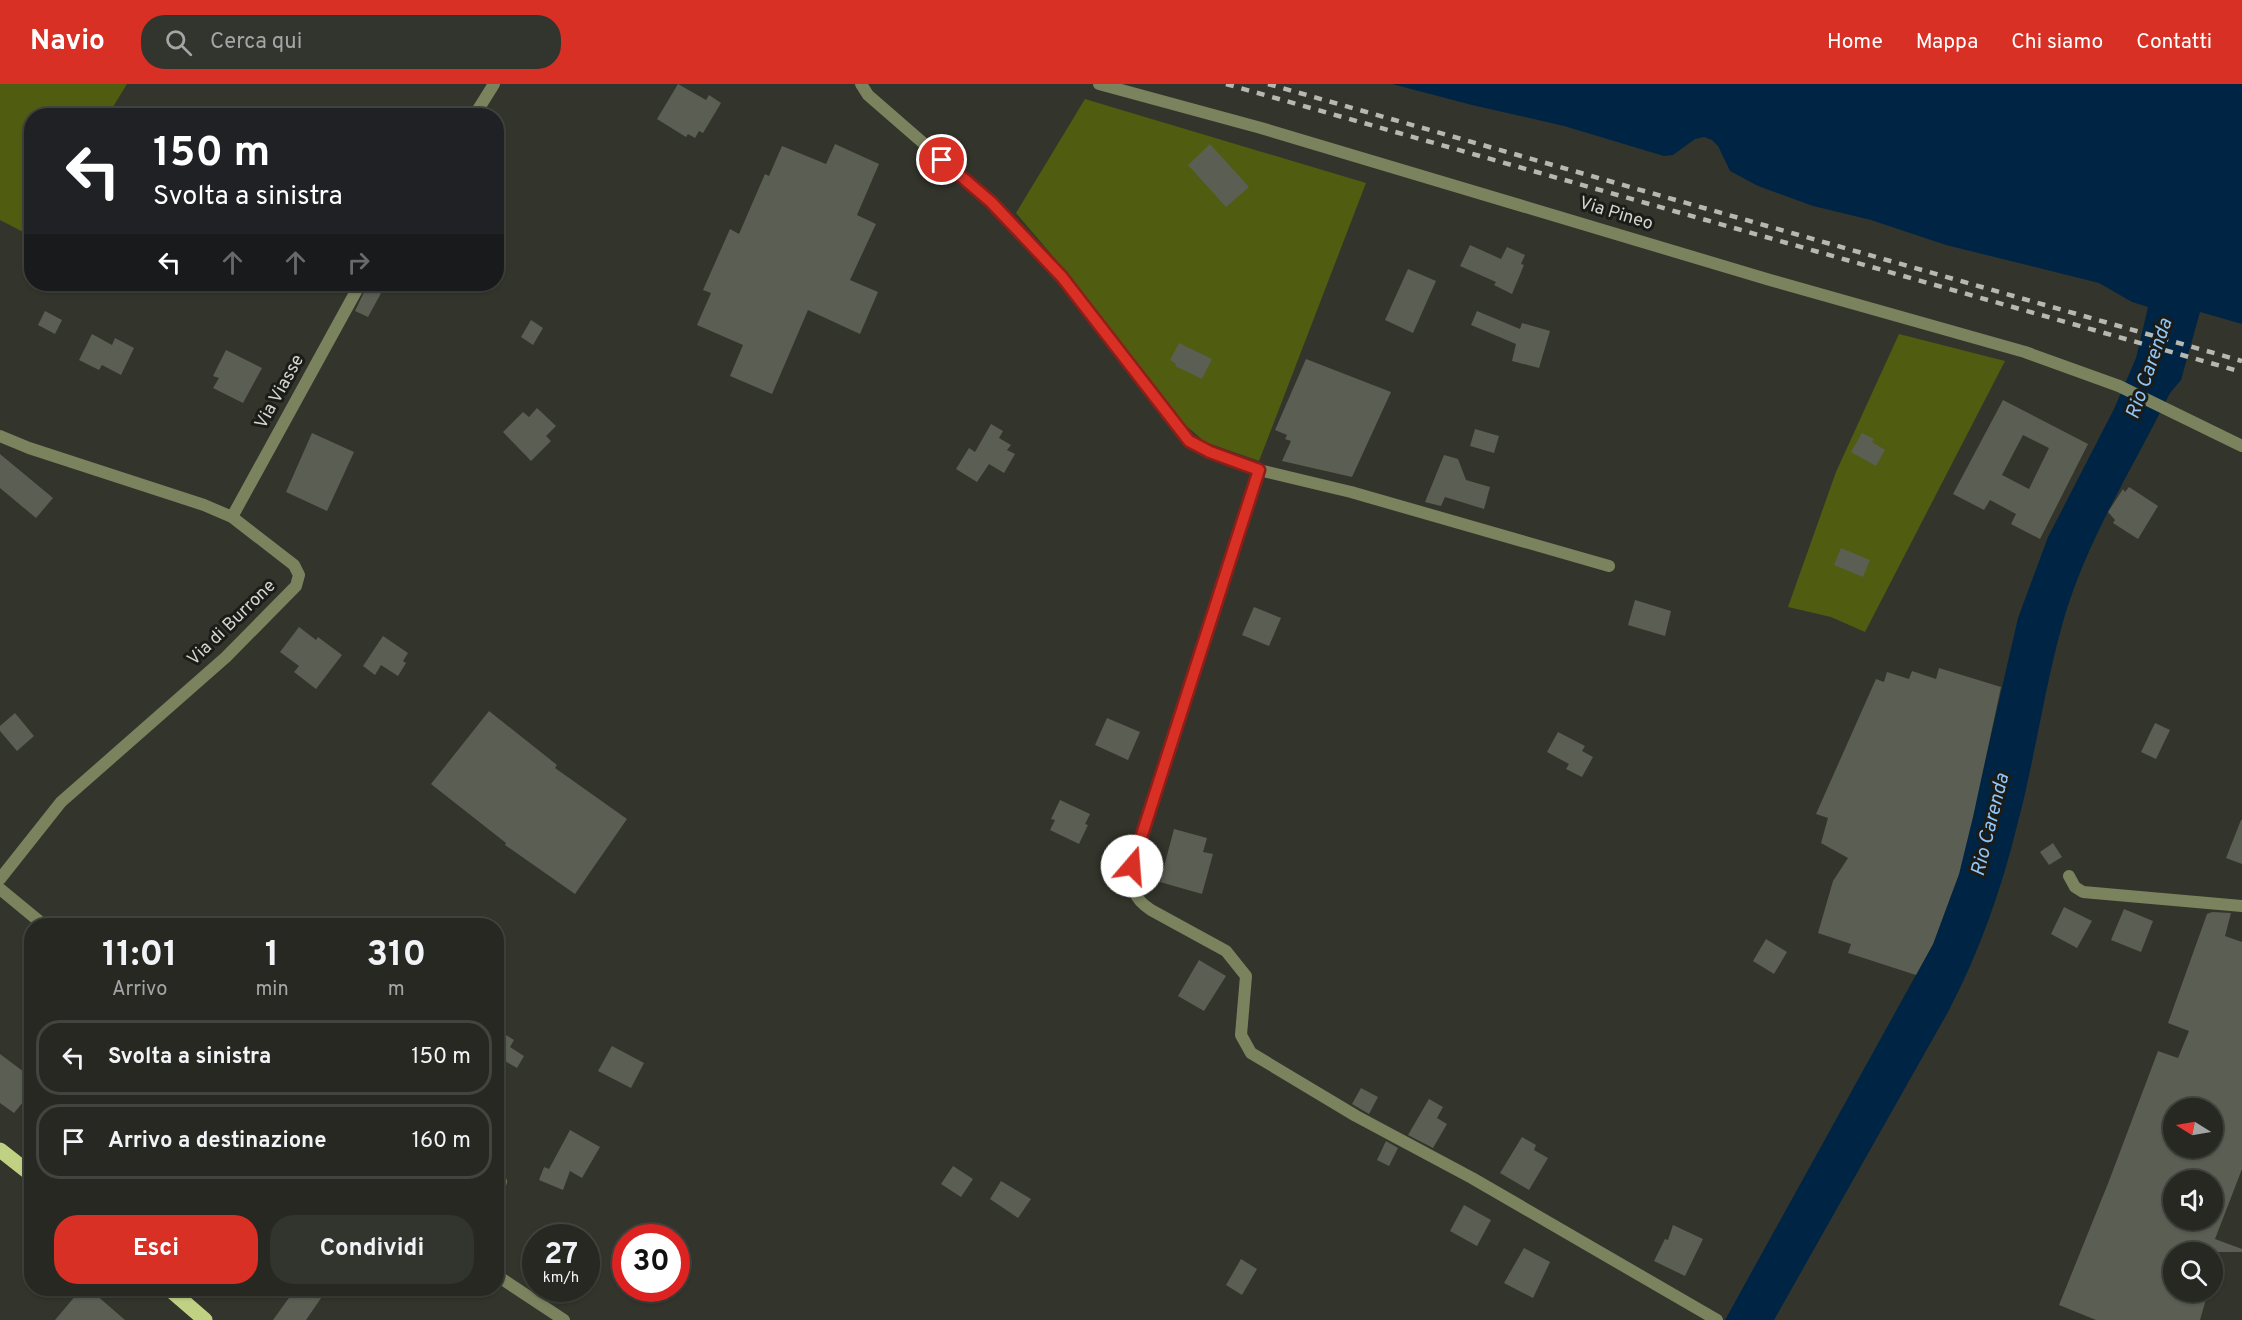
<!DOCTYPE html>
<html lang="it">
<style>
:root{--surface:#262821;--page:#32342e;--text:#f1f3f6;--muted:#a4a6a5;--line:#42443f;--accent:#d93025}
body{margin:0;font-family:Overpass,sans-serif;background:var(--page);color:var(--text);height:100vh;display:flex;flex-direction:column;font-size:22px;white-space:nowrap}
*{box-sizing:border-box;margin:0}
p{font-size:20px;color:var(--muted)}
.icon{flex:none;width:33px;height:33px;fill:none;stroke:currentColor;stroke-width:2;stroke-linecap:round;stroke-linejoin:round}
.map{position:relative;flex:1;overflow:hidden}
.side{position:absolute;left:24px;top:834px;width:480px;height:378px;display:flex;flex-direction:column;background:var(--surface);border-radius:24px;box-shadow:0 2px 4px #0004,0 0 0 2px var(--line)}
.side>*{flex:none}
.hud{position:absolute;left:24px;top:24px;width:480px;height:183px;border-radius:24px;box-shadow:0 2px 4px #0004,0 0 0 2px var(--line);background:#202124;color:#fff;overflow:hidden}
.needle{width:39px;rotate:281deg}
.fabs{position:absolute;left:2163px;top:1014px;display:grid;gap:12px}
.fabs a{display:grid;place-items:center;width:60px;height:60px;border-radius:50%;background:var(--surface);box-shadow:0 2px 4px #0004,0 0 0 2px var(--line);font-size:30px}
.speed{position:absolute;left:522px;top:1140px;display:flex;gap:12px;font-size:30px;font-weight:700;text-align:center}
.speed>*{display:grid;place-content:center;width:78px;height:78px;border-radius:50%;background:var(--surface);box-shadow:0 2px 4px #0004,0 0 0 2px var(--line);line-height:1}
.speed small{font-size:15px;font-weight:400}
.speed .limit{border:9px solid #d22;background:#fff;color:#111}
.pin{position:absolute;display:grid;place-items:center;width:51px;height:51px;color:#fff;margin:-26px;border:3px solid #fff;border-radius:50%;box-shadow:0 2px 6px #0007}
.me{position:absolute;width:66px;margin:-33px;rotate:18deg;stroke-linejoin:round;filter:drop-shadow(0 0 4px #0008)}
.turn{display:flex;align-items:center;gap:21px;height:126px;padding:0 30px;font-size:27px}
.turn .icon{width:78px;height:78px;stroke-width:2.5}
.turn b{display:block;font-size:42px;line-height:51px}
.lanes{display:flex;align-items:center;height:57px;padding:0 30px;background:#0003;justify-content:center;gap:30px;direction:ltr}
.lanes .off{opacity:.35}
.eta{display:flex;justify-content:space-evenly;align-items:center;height:102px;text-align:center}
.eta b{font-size:36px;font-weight:700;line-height:42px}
.action{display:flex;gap:12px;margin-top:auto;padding:12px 30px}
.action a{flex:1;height:69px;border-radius:24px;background:var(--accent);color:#fff;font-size:24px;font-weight:700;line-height:69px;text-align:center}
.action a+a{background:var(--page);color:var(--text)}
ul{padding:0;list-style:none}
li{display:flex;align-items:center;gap:18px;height:75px;margin:0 12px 9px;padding:0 18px;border:3px solid var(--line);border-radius:24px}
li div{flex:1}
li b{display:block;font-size:22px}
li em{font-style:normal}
header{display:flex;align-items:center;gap:36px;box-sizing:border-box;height:84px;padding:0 30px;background:var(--accent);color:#fff}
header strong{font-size:28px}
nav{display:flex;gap:33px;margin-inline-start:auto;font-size:21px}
.search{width:420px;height:54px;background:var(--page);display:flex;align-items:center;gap:15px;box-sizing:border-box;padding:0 21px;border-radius:24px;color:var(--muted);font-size:22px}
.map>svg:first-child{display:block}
.green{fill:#505c0f}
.water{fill:#002544}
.building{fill:#5b5e53;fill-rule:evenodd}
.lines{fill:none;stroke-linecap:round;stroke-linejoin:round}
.minor{stroke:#7b835e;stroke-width:12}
.primary{stroke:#c1d184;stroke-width:15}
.rail{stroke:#b6b8b1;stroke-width:4.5;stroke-dasharray:8 8;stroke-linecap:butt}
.route-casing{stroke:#8d1f18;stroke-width:15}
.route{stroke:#d93025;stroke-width:10}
.labels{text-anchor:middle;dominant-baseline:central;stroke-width:6;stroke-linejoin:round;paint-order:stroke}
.street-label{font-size:18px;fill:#d3d5cf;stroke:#1b1c18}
.water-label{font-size:20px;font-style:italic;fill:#90c6f7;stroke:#1b1c18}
</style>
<header>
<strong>Navio</strong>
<div class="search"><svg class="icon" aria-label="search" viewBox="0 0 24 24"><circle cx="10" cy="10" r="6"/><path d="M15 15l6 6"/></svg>Cerca qui</div>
<nav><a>Home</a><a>Mappa</a><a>Chi siamo</a><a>Contatti</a></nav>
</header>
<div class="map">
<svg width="2242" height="1236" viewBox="0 0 2242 1236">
<rect width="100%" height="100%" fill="#33352c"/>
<g class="green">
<path d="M0,0H127L108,31L32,32L31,152L0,136Z"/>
<path d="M1085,15L1366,99L1259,377L1205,358L1184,340L1056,176L1016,129Z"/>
<path d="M1899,250L2005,277L1865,548L1831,533L1788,523L1836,388Z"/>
</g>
<path class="water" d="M1392,0H2242V240L2200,228L2181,296L2170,309C2133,384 2086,457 2063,538C2044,605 2035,675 2017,742C2001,807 1979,869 1948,928L1774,1236H1725L1933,860L1959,790L2018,534L2048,453L2114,325L2136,274L2148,223L2132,218L2099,199L1946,161L1871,136L1813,122L1758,102L1730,87L1718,62L1712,56L1704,53L1695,55L1673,71L1664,72L1564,42L1472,21Z"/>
<g class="building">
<path d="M678,0L706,16L709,11L721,19L703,49L699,47L695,54L688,50L686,53L657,35Z"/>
<path d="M835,60L879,80L857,131L876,140L850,196L878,208L860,250L808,226L772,310L730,292L743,261L697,241L711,209L703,206L730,145L739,150L765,90L769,92L782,62L826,80Z"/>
<path d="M1210,60L1249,103L1226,123L1188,81Z"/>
<path d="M1470,161L1501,175L1507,163L1525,171L1521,180L1524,181L1512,210L1494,201L1496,198L1460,182Z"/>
<path d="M1408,185L1436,197L1413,249L1385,236Z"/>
<path d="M368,200H386L368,233L355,227Z"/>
<path d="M45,227L62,236L55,250L38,241Z"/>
<path d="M1477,227L1520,245L1522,239L1550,247L1539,284L1512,277L1516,260L1471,241Z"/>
<path d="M531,236L543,244L533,261L521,253Z"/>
<path d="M92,250L112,261L115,254L134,264L121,291L102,281L99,286L79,276Z"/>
<path d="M1179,259L1212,275L1202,295L1175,282L1176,280L1170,276Z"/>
<path d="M226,266L262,284L243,319L213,304L219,294L213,292Z"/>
<path d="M1306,275L1391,308L1352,393L1282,377L1291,357L1285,355L1287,351L1275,346Z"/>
<path d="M2003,316L2088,360L2040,455L2011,440L2016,430L1990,416L1984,426L1953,410ZM2023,351L2049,364L2029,405L2002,391Z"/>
<path d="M537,324L556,342L546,352L551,357L531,377L503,348L523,328L529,333Z"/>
<path d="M991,340L1003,347L999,354L1011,361L1007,366L1015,370L1004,389L989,380L977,398L956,385L969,364L975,368Z"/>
<path d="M1475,345L1499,352L1494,369L1470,362Z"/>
<path d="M312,349L354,368L327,427L286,408Z"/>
<path d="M1862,349L1874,355L1872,358L1885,366L1876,382L1851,368Z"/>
<path d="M0,370L53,414L36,434L0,404Z"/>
<path d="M1444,371L1458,375L1466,396L1490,403L1484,425L1445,413L1441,422L1425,418Z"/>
<path d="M2129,403L2158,422L2138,455L2113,439L2115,436L2108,428L2123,405L2125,408Z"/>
<path d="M1841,464L1870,476L1863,493L1834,481Z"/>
<path d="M1635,516L1671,527L1665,552L1628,541Z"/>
<path d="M1254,523L1281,534L1269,562L1242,551Z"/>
<path d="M299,543L316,556L318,553L342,571L316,605L294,588L299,582L280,568Z"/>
<path d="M383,552L408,569L403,577L406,579L398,592L381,581L375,591L363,582Z"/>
<path d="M1939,584L2001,603L1973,733L1959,790L1933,860L1916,891L1848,869L1851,860L1818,849L1833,797L1848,774L1821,759L1828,734L1816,730L1876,595L1884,598L1887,588L1909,595L1912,587L1936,595Z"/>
<path d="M489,627L557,681L555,684L627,735L575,810L505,761L506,759L431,700Z"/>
<path d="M15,629L34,652L17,667L0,647V642Z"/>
<path d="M1107,634L1140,648L1128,676L1095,661Z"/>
<path d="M2155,639L2170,646L2156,675L2141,668Z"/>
<path d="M1558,648L1585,662L1582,667L1593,673L1582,693L1566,685L1569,680L1547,668Z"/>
<path d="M1060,716L1090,730L1085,740L1088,741L1079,760L1050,746L1055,736L1051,735Z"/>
<path d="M2241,736H2242V780L2226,774Z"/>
<path d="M1174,745L1207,754L1203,768L1213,770L1202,810L1160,798Z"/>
<path d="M2053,759L2062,773L2049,781L2040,768Z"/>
<path d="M2064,823L2092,837L2077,864L2051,850Z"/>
<path d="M2124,825L2153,837L2141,868L2111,856Z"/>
<path d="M2212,828L2231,829L2225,852L2242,858V1085L2215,1155L2242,1165V1168H2174V1208H2208L2200,1236H2096L2059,1221L2109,1097L2158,967L2178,974L2189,947L2168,939L2207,830ZM2174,1024H2212V1064H2174ZM2174,1096H2212V1136H2174Z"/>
<path d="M1766,855L1787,868L1774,890L1753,877Z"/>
<path d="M1199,876L1226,892L1204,927L1178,912Z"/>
<path d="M501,948L514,956L510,963L524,972L517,984L503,976L496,987V955Z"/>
<path d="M612,962L644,979L631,1004L598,987Z"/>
<path d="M0,970L32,994V1007L14,1029L0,1019Z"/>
<path d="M1361,1004L1378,1013L1369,1030L1352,1020Z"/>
<path d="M1429,1015L1443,1023L1437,1034L1447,1040L1433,1064L1408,1051Z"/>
<path d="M570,1046L600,1063L582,1094L570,1087L563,1106L539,1096L544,1083L549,1085Z"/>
<path d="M1522,1053L1536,1061L1534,1066L1548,1074L1529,1106L1500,1089Z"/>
<path d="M1386,1057L1398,1064L1389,1082L1377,1076Z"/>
<path d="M953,1082L973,1095L961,1113L941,1100Z"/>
<path d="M1001,1097L1031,1115L1018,1134L990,1115Z"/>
<path d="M1464,1121L1491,1136L1477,1162L1450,1147Z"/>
<path d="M1673,1141L1703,1155L1685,1192L1654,1177L1665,1155L1668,1156Z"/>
<path d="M1524,1164L1550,1178L1533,1214L1504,1199Z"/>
<path d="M1241,1175L1257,1185L1242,1211L1226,1201Z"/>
<path d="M82,1204H88L125,1236H55Z"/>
<path d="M296,1204H328L306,1236H273Z"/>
</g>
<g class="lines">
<g class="minor">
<path d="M861,0L868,11L991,118L1062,193L1189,357L1210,368L1259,386L1133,782C1129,802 1134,815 1151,826L1226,867L1246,892L1241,951L1251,969L1356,1032L1472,1094L1717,1236"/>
<path d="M1099,0L1261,44L1770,196L2025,268L2119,302L2242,362"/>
<path d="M474,32L494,0"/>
<path d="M0,352L29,364L204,421L232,433L294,481L299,491L296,502L226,573L61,718L0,795"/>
<path d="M1259,386L1351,408L1609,482"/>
<path d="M232,433L360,200"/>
<path d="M2069,792L2075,803L2083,808L2242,822"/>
<path d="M0,805L45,842"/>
<path d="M496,1085L501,1098L496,1107"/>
<path d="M496,1191L564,1236"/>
</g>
<g class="primary">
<path d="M0,1066L32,1091"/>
<path d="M168,1204L205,1236"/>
</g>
<g class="rail">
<path d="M1226,0L2242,288"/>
<path d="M1268,0L2242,277"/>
</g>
</g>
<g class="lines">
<defs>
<path id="route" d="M942,76L991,118L1062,193L1189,357L1210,368L1259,386L1132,782"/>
</defs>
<use href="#route" class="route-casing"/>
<use href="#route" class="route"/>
</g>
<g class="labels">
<g class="street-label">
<text transform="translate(1616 130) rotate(17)">Via Pineo</text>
<text transform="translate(280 308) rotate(-61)">Via Viasse</text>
<text transform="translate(232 539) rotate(-44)">Via di Burrone</text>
</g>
<g class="water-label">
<text transform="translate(2150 285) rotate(-71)">Rio Carenda</text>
<text transform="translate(1991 741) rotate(-76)">Rio Carenda</text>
</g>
</g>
</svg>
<div class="fabs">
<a><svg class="needle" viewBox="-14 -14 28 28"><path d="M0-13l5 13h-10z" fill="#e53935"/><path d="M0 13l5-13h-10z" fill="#a4a6a5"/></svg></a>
<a><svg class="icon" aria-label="sound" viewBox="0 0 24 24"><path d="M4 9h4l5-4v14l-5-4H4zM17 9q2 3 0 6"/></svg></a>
<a><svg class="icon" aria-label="search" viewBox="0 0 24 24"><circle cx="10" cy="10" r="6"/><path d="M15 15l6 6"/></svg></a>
</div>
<div class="speed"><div>27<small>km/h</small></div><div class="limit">30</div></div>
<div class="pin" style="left:942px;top:76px;background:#d93025"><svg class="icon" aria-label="arrive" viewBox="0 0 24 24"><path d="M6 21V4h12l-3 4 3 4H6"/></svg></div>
<svg class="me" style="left:1132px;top:782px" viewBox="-20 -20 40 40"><circle r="19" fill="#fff"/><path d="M0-13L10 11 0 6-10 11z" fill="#d93025"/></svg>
<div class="hud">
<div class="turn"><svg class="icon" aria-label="left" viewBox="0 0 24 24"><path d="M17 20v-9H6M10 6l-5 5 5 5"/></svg><div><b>150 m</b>Svolta a sinistra</div></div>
<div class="lanes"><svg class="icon" aria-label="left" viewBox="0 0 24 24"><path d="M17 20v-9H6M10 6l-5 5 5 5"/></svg><svg class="icon off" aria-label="ahead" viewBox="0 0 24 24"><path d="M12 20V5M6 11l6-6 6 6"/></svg><svg class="icon off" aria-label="ahead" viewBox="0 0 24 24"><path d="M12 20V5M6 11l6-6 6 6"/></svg><svg class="icon off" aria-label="right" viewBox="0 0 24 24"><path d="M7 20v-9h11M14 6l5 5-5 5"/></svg></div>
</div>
<section class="side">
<div class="eta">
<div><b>11:01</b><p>Arrivo</p></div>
<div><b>1</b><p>min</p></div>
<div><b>310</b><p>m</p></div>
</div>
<ul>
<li><svg class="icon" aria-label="left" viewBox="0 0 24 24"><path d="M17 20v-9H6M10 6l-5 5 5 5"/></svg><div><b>Svolta a sinistra</b></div><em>150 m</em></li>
<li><svg class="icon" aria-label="arrive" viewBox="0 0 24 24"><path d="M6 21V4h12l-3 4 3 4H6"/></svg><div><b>Arrivo a destinazione</b></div><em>160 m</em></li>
</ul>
<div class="action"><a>Esci</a><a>Condividi</a></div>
</section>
</div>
